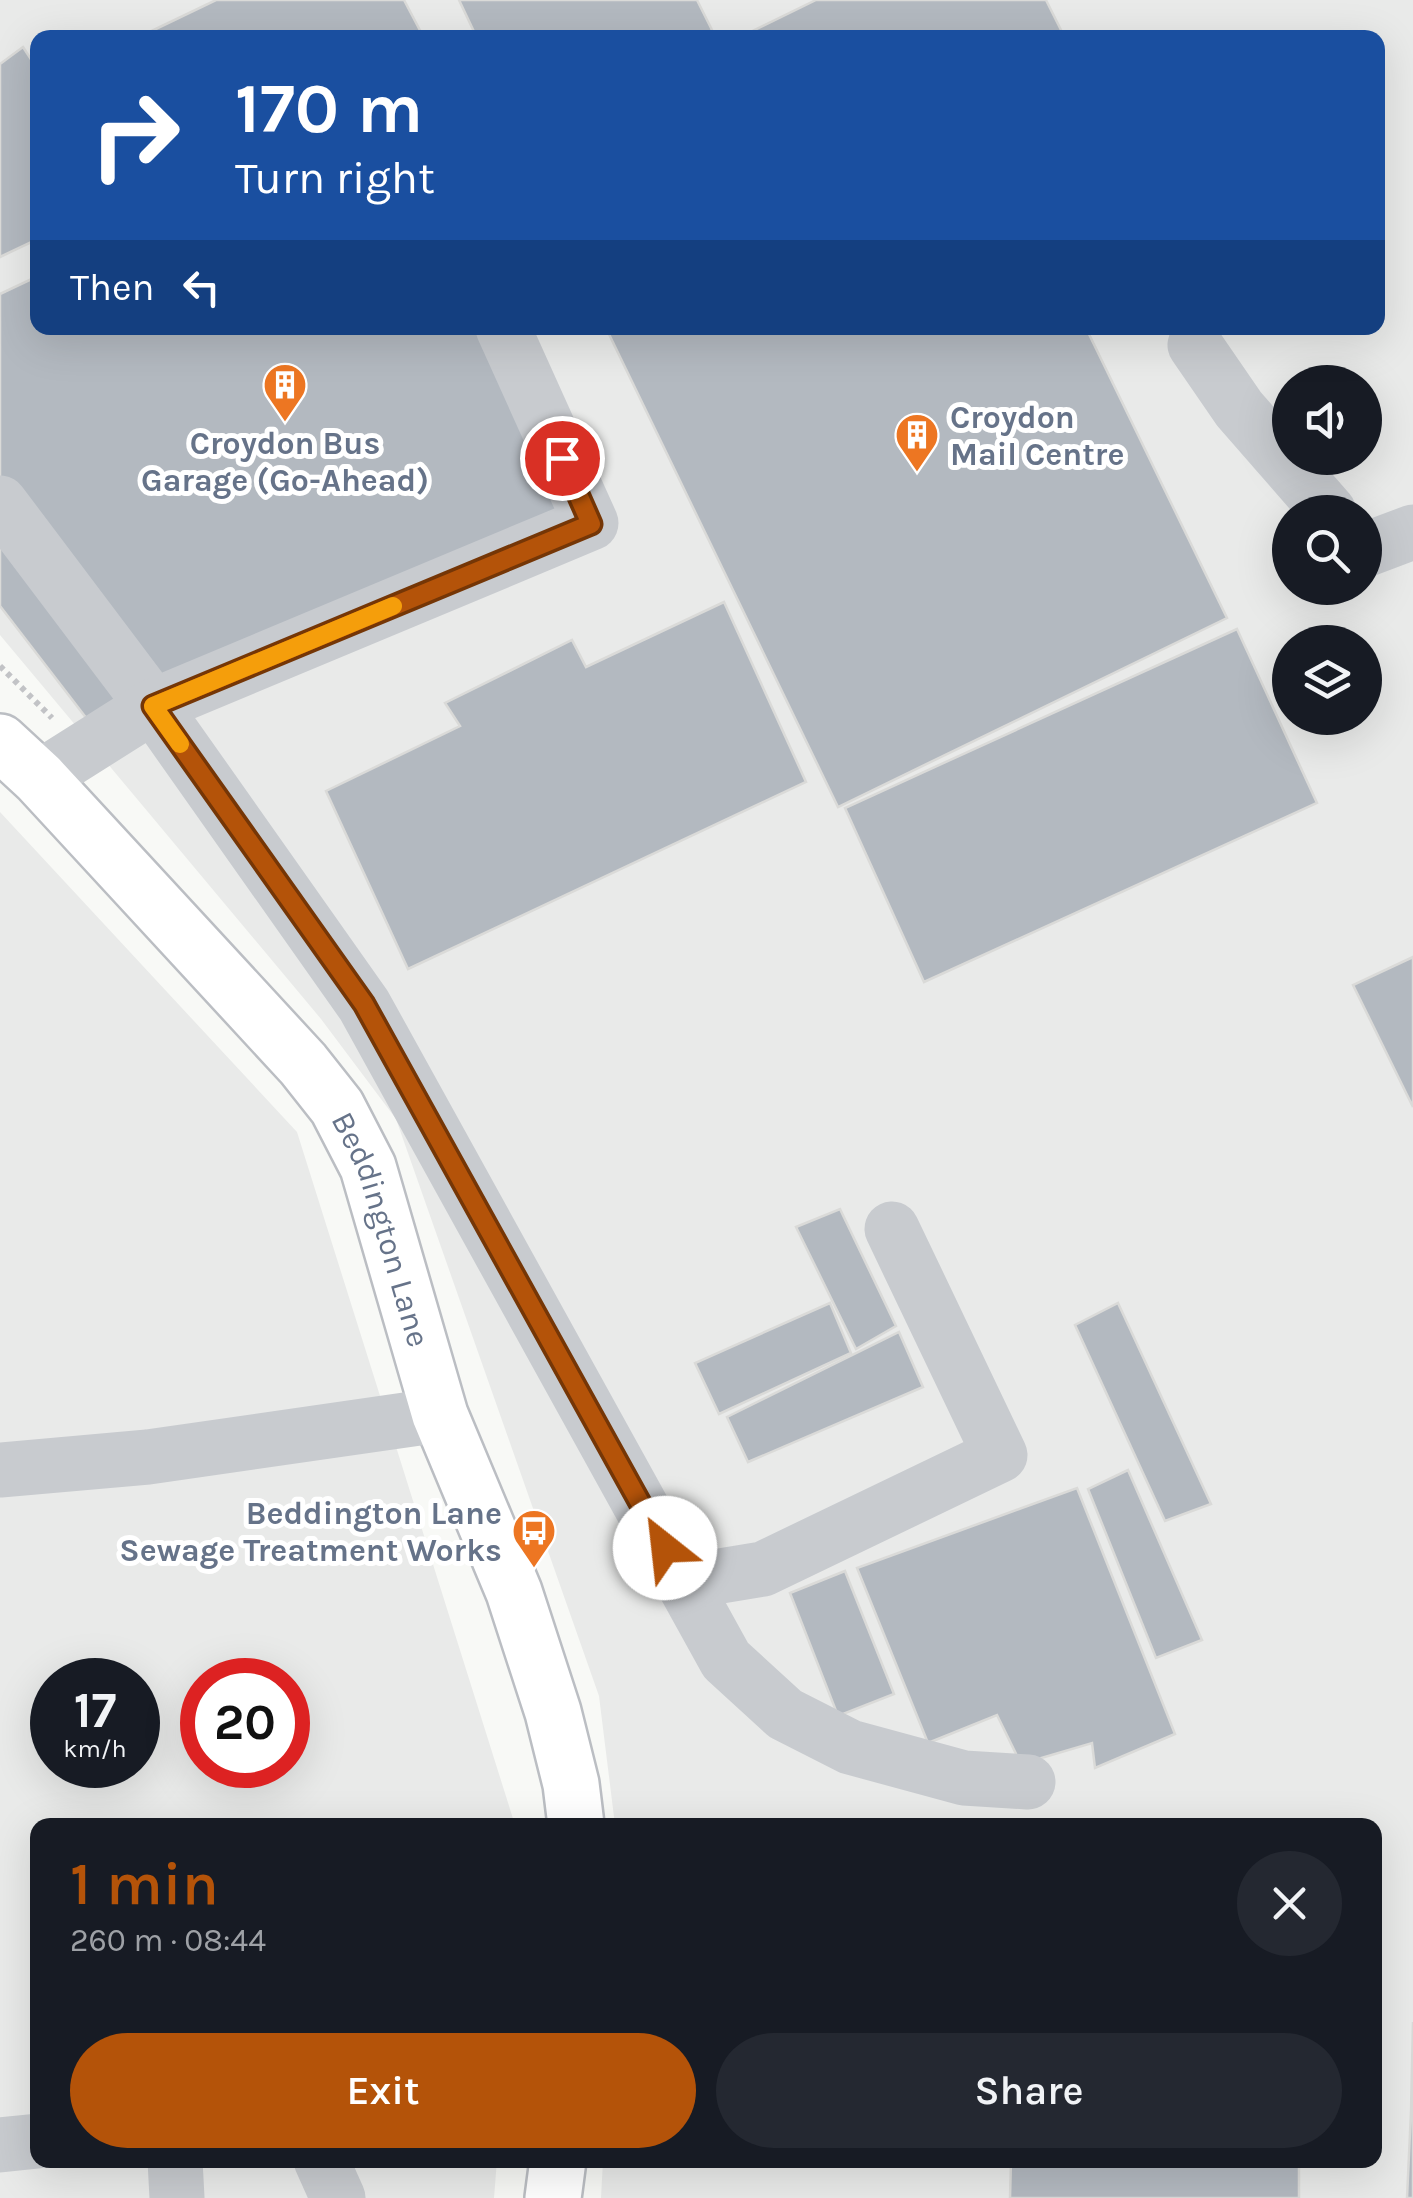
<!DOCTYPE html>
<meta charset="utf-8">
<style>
:root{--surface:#171b24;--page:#242831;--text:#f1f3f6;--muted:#9ea1a6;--accent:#b45309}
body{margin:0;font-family:Karla,sans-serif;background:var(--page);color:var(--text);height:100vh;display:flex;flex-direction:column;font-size:38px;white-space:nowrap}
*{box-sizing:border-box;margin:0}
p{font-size:32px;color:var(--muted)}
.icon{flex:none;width:55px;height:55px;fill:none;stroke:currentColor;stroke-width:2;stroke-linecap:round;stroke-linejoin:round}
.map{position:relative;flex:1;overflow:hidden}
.panel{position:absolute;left:30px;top:1818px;width:1352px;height:350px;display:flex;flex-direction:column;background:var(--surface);border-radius:20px;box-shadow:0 10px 40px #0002}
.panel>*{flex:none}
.banner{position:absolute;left:30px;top:30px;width:1355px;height:305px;border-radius:20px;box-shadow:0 10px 40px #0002;background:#1a4fa0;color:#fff;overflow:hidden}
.tools{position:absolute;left:1272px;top:365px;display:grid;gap:20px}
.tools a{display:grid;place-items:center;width:110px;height:110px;border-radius:50%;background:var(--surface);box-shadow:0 10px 40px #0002;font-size:50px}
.speed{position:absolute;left:30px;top:1658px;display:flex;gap:20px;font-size:50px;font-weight:700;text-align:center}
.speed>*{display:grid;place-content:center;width:130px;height:130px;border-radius:50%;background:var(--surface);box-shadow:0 10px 40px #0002;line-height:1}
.speed small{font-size:25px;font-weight:400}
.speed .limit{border:15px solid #d22;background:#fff;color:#111}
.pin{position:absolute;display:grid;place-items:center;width:85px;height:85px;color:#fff;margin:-42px;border:5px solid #fff;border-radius:50%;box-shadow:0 2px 10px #0007}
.me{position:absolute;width:110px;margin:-55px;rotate:331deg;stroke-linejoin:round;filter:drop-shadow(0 0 8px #0008)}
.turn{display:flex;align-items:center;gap:35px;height:210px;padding:0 40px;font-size:45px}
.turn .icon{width:130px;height:130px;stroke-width:2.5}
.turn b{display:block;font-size:70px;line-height:85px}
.then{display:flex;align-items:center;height:95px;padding:0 40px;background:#0003;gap:20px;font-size:38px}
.round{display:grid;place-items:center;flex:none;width:105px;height:105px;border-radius:52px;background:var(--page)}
.summary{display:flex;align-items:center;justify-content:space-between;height:170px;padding:0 40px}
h1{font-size:60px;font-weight:600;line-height:75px;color:var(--accent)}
.action{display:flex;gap:20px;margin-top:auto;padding:20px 40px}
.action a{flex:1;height:115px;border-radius:60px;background:var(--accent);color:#fff;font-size:40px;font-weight:600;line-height:115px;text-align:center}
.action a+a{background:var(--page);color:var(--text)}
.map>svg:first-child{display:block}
.built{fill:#e9eae9;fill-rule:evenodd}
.building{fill:#b3b9c0;stroke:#dadad8;stroke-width:2.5}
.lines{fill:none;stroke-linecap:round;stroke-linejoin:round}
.major-casing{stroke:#bbbec3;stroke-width:60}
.path{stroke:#c2c3c6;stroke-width:6;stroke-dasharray:5 5;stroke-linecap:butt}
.minor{stroke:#c8cbcf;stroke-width:55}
.major{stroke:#fff;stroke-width:55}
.route-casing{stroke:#753606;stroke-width:25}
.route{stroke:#b45309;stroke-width:18}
.slow{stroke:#f59e0b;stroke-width:18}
.labels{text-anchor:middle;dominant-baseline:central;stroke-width:10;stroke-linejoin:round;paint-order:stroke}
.poi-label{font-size:32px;font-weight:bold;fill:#667389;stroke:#fff;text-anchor:start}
.street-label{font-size:32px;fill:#667389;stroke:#fff}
</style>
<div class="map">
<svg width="1413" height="2198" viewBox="0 0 1413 2198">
<rect width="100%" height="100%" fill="#f8f9f6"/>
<g class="built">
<path d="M0,0H1413V2198H601L603,2160H1375V1825H615L599,1696L396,1119L321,1019L0,635ZM38,38H1378V328H38ZM1290,382H1365V458H1290ZM1290,512H1365V588H1290ZM1290,642H1365V718H1290Z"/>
<path d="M0,812L297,1132L515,1825H38V2160H497L494,2198H0ZM52,1680H138V1765H52ZM202,1680H288V1765H202Z"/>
</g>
<g class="building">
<path d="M216,0H404L424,38H137Z"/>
<path d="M459,0H697L712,30L697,38H477Z"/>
<path d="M816,0H1046L1065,38H738Z"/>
<path d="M23,47L38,70V239L0,257V64Z"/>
<path d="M38,276V328H530L608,518L87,719L0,606V294Z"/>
<path d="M606,328H1086L1227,618L838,807Z"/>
<path d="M724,602L806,782L408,969L326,791L460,726L445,703L572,640L586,667Z"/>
<path d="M1237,629L1317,803L924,982L845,808Z"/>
<path d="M1413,957V1107L1353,985Z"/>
<path d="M840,1209L896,1326L856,1349L796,1227Z"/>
<path d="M830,1303L851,1353L719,1414L695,1363Z"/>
<path d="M1118,1303L1211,1504L1165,1521L1075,1325Z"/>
<path d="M899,1332L923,1387L748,1462L727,1417Z"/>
<path d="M1128,1470L1202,1640L1156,1658L1088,1489Z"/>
<path d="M1077,1488L1175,1734L1095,1768L1092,1743L1021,1764L997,1715L928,1743L857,1568Z"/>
<path d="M845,1571L894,1694L838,1716L790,1593Z"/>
<path d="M1413,2022V2198H1407L1411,2111Z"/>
<path d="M1011,2160H1299V2198H1010Z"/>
</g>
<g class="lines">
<defs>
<g id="major">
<path id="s1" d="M0,742L39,778L303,1064L337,1107L368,1167L440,1415L514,1592L553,1712L571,1784L576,1825"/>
<path d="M553,2198L558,2160"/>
</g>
</defs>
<use href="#major" class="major-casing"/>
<path class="path" d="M0,666L52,718"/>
<g class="minor">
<path d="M1195,345L1239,409L1329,512"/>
<path d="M0,503L153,706L591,523L503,328"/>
<path d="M1365,550L1413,532"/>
<path d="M39,778L153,706L364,1005L726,1660L785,1714L850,1747L964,1778L1028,1782"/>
<path d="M0,1470L148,1457L440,1415"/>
<path d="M684,1582L763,1569L1000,1455L892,1229"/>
<path d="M0,2145L38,2141"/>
<path d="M175,2160L177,2198"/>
<path d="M321,2160L338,2198"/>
</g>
<use href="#major" class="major"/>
</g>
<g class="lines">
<defs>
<path id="route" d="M562,458L591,524L153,706L364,1004L665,1548"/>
</defs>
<use href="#route" class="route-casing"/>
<use href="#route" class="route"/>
<path class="slow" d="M180,744L153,706L393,606"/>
</g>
<defs>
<symbol id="building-pin" viewBox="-11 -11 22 30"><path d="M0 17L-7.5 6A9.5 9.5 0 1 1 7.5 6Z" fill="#ed7622" stroke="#fff"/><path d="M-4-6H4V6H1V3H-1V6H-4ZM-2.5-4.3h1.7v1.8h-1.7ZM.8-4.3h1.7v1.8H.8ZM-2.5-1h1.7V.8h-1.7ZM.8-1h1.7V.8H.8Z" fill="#fff"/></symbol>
<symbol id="bus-pin" viewBox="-11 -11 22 30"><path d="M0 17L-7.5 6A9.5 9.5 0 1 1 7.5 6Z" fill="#ed7622" stroke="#fff"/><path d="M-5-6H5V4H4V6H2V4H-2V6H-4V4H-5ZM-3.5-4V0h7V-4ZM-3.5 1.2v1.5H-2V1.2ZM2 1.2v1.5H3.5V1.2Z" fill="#fff"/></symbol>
</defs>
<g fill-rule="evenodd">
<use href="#building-pin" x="260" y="360" width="50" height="68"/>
<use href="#building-pin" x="892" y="410" width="50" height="68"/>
<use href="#bus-pin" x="509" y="1506" width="50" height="68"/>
</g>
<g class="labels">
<g class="poi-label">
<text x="950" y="417">Croydon<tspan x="950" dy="37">Mail Centre</tspan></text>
<text x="285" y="443" text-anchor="middle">Croydon Bus<tspan x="285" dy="37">Garage (Go-Ahead)</tspan></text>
<text x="502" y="1513" text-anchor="end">Beddington Lane<tspan x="502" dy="37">Sewage Treatment Works</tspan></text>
</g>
<g class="street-label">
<text stroke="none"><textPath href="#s1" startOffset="628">Beddington Lane</textPath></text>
</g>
</g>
</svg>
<div class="tools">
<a><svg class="icon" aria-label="sound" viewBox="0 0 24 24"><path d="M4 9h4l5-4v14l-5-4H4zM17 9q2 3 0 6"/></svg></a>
<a><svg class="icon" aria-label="search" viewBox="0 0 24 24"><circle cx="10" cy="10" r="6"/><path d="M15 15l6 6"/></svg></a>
<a><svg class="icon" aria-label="layers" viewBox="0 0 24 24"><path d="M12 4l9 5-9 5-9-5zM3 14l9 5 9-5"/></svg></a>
</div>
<div class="speed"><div>17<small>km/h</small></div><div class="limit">20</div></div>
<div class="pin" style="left:562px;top:458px;background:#d93025"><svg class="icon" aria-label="arrive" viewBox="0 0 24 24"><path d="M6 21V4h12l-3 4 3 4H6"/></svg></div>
<svg class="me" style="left:665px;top:1548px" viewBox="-20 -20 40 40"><circle r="19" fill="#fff"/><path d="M0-13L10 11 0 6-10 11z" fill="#b45309"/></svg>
<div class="banner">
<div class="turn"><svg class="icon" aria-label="right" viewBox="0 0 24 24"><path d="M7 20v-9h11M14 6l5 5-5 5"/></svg><div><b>170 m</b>Turn right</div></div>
<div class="then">Then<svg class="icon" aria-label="left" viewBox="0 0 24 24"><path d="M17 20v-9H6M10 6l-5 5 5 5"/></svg></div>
</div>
<section class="panel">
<div class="summary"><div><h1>1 min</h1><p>260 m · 08:44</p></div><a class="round"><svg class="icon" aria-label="close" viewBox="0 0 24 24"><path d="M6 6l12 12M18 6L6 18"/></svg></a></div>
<div class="action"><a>Exit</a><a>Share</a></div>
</section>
</div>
